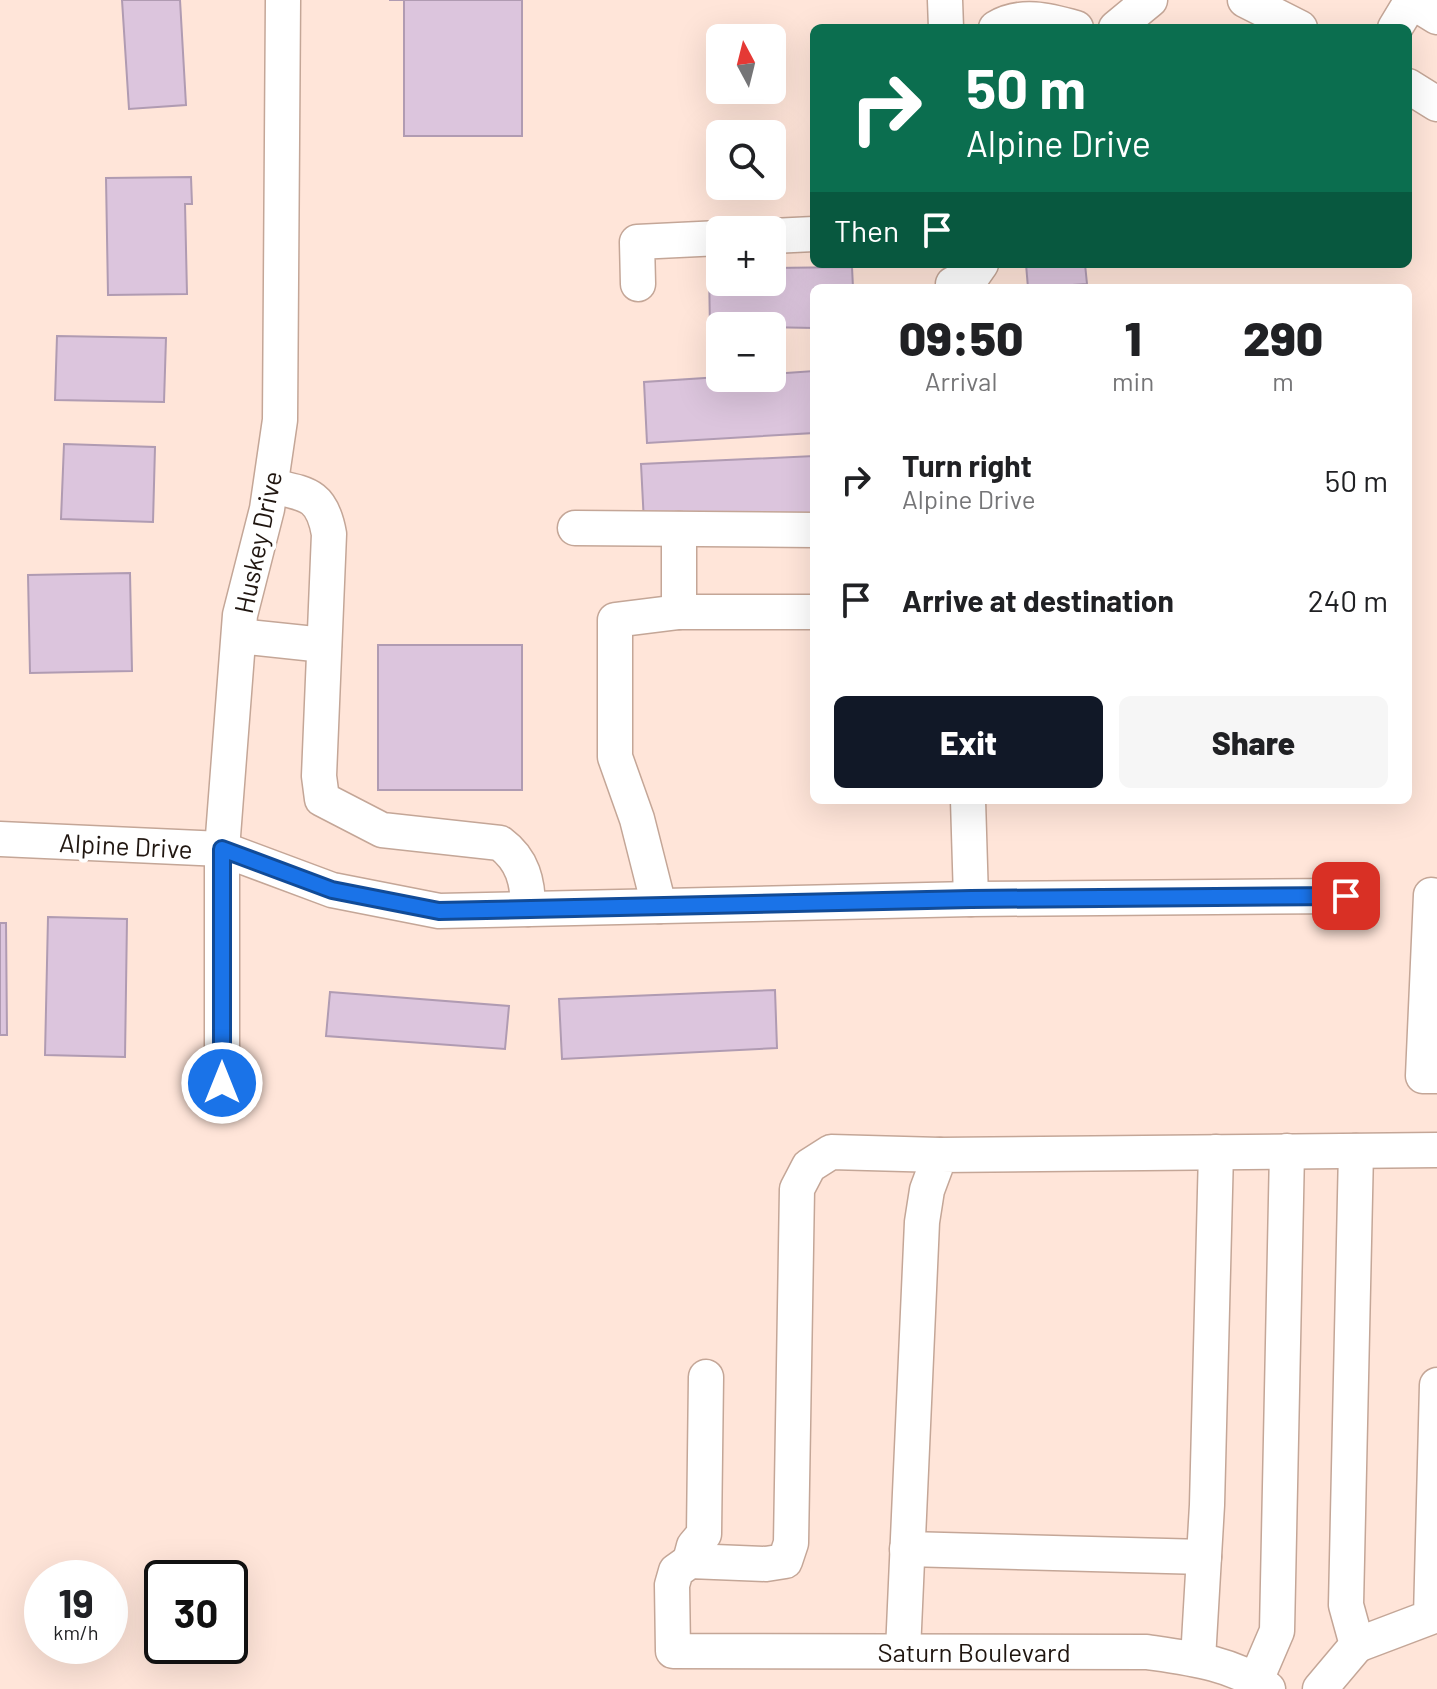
<!DOCTYPE html>
<meta charset="utf-8">
<style>
:root{--surface:#fff;--page:#f6f6f6;--text:#202124;--muted:#757577;--accent:#111827}
body{margin:0;font-family:Barlow,sans-serif;background:var(--page);color:var(--text);height:100vh;display:flex;flex-direction:column;font-size:30px;white-space:nowrap}
*{box-sizing:border-box;margin:0}
p{font-size:26px;color:var(--muted)}
.icon{flex:none;width:44px;height:44px;fill:none;stroke:currentColor;stroke-width:2;stroke-linecap:round;stroke-linejoin:round}
.map{position:relative;flex:1;overflow:hidden}
.details{position:absolute;left:810px;top:284px;width:602px;height:520px;display:flex;flex-direction:column;background:var(--surface);border-radius:12px;box-shadow:0 8px 32px #0002}
.details>*{flex:none}
.guide{position:absolute;left:810px;top:24px;width:602px;height:244px;border-radius:12px;box-shadow:0 8px 32px #0002;background:#0b6e4f;color:#fff;overflow:hidden}
.needle{width:52px;rotate:353deg}
.controls{position:absolute;left:706px;top:24px;display:grid;gap:16px}
.controls a{display:grid;place-items:center;width:80px;height:80px;border-radius:12px;background:var(--surface);box-shadow:0 8px 32px #0002;font-size:40px}
.speed{position:absolute;left:24px;top:1560px;display:flex;gap:16px;font-size:40px;font-weight:700;text-align:center}
.speed>*{display:grid;place-content:center;width:104px;height:104px;border-radius:50%;background:var(--surface);box-shadow:0 8px 32px #0002;line-height:1}
.speed small{font-size:20px;font-weight:400}
.speed .limit{border:4px solid #111;border-radius:12px;background:#fff;color:#111}
.pin{position:absolute;display:grid;place-items:center;width:68px;height:68px;color:#fff;margin:-34px;border-radius:16px;box-shadow:0 4px 12px #0006}
.me{position:absolute;width:88px;margin:-44px;rotate:0deg;stroke-linejoin:round;filter:drop-shadow(0 0 6px #0008)}
.turn{display:flex;align-items:center;gap:28px;height:168px;padding:0 24px;font-size:36px}
.turn .icon{width:104px;height:104px;stroke-width:2.5}
.turn b{display:block;font-size:56px;line-height:68px}
.then{display:flex;align-items:center;height:76px;padding:0 24px;background:#0003;gap:16px;font-size:30px}
.eta{display:flex;justify-content:space-evenly;align-items:center;height:136px;text-align:center}
.eta b{font-size:48px;font-weight:800;line-height:56px}
.cta{display:flex;gap:16px;margin-top:auto;padding:16px 24px}
.cta a{flex:1;height:92px;border-radius:12px;background:var(--accent);color:#fff;font-size:32px;font-weight:800;line-height:92px;text-align:center}
.cta a+a{background:var(--page);color:var(--text)}
ul{padding:0;list-style:none}
li{display:flex;align-items:center;gap:24px;height:120px;padding:0 24px}
li div{flex:1}
li b{display:block;font-size:30px}
li em{font-style:normal}
.map>svg:first-child{display:block}
.building{fill:#dcc5dd;stroke:#b09bb2;stroke-width:2}
.lines{fill:none;stroke-linecap:round;stroke-linejoin:round}
.minor-casing{stroke:#c4a697;stroke-width:37}
.minor{stroke:#fff;stroke-width:34}
.route-casing{stroke:#114b97;stroke-width:20}
.route{stroke:#1a73e8;stroke-width:14}
.labels{text-anchor:middle;dominant-baseline:central;stroke-width:8;stroke-linejoin:round;paint-order:stroke}
.street-label{font-size:26px;fill:#201610;stroke:#fff}
</style>
<div class="map">
<svg width="1437" height="1689" viewBox="0 0 1437 1689">
<rect width="100%" height="100%" fill="#ffe5d9"/>
<g class="building">
<path d="M122,0H180L186,105L129,109Z"/>
<path d="M389,0H522V136H404V0Z"/>
<path d="M191,177L192,204H185L187,294L108,295L106,178Z"/>
<path d="M1026,264H1085L1087,284L1028,288Z"/>
<path d="M852,267L853,288H814V328L720,326V330H710L709,269H720V282H772V268Z"/>
<path d="M57,336L166,338L164,402L55,400Z"/>
<path d="M814,371V433L647,443L644,382L720,377L772,378V374Z"/>
<path d="M64,444L155,447L153,522L61,519Z"/>
<path d="M814,456V514L644,523L641,464Z"/>
<path d="M130,573L132,671L30,673L28,575Z"/>
<rect x="378" y="645" width="144" height="145"/>
<path d="M48,917L127,919L125,1057L45,1055Z"/>
<path d="M0,923H6L7,1035H0Z"/>
<path d="M775,990L777,1048L562,1059L559,999Z"/>
<path d="M330,992L509,1006L505,1049L326,1036Z"/>
</g>
<g class="lines">
<defs>
<g id="minor">
<path d="M945,0L946,28"/>
<path d="M1245,0L1300,28"/>
<path d="M1411,1L1437,17"/>
<path d="M996,28C1021,13 1048,20 1076,28"/>
<path d="M1116,28L1150,0"/>
<path d="M1395,28L1412,0"/>
<path d="M1408,86L1437,104"/>
<path d="M772,236L814,234"/>
<path d="M638,284L637,242L720,238"/>
<path d="M953,284L974,274L981,264"/>
<path d="M271,486C307,494 322,494 329,534L319,776L322,799L382,830L500,843C523,860 528,882 528,909"/>
<path d="M575,528L814,530"/>
<path d="M679,529V612H814"/>
<path d="M239,636L324,645"/>
<path d="M968,800L971,899"/>
<path d="M0,839L222,849L332,890L439,911L971,899L1346,896"/>
<path d="M1437,896L1431,895L1423,1076H1437"/>
<path d="M659,906L637,819L615,757V620L679,612"/>
<path d="M222,1083V849L240,615L267,509L280,420L283,0"/>
<path d="M940,1155L831,1152L809,1166L797,1189L791,1543L785,1561L766,1564L690,1561L676,1571L672,1585L673,1651L1147,1652C1189,1658 1233,1663 1268,1689"/>
<path d="M907,1549L1204,1557"/>
<path d="M690,1561L694,1546L704,1534L706,1377"/>
<path d="M1357,1645L1431,1617L1437,1385"/>
<path d="M903,1651L922,1222L927,1190L940,1155L1437,1150"/>
<path d="M1198,1659L1207,1505L1216,1152"/>
<path d="M1256,1680L1277,1631L1287,1151"/>
<path d="M1320,1689L1357,1645L1346,1605L1356,1151"/>
</g>
</defs>
<use href="#minor" class="minor-casing"/>
<use href="#minor" class="minor"/>
</g>
<g class="lines">
<defs>
<path id="route" d="M222,1083V849L332,890L439,911L971,899L1346,896"/>
</defs>
<use href="#route" class="route-casing"/>
<use href="#route" class="route"/>
</g>
<g class="labels">
<g class="street-label">
<text transform="translate(257 542) rotate(-78)">Huskey Drive</text>
<text transform="translate(126 845) rotate(3)">Alpine Drive</text>
<text x="974" y="1651">Saturn Boulevard</text>
</g>
</g>
</svg>
<div class="controls">
<a><svg class="needle" viewBox="-14 -14 28 28"><path d="M0-13l5 13h-10z" fill="#e53935"/><path d="M0 13l5-13h-10z" fill="#757577"/></svg></a>
<a><svg class="icon" aria-label="search" viewBox="0 0 24 24"><circle cx="10" cy="10" r="6"/><path d="M15 15l6 6"/></svg></a>
<a>+</a>
<a>−</a>
</div>
<div class="speed"><div>19<small>km/h</small></div><div class="limit">30</div></div>
<div class="pin" style="left:1346px;top:896px;background:#d93025"><svg class="icon" aria-label="arrive" viewBox="0 0 24 24"><path d="M6 21V4h12l-3 4 3 4H6"/></svg></div>
<svg class="me" style="left:222px;top:1083px" viewBox="-20 -20 40 40"><circle r="17" fill="#1a73e8" stroke="#fff" stroke-width="3"/><path d="M0-11L8 9 0 5-8 9z" fill="#fff"/></svg>
<div class="guide">
<div class="turn"><svg class="icon" aria-label="right" viewBox="0 0 24 24"><path d="M7 20v-9h11M14 6l5 5-5 5"/></svg><div><b>50 m</b>Alpine Drive</div></div>
<div class="then">Then<svg class="icon" aria-label="arrive" viewBox="0 0 24 24"><path d="M6 21V4h12l-3 4 3 4H6"/></svg></div>
</div>
<section class="details">
<div class="eta">
<div><b>09:50</b><p>Arrival</p></div>
<div><b>1</b><p>min</p></div>
<div><b>290</b><p>m</p></div>
</div>
<ul>
<li><svg class="icon" aria-label="right" viewBox="0 0 24 24"><path d="M7 20v-9h11M14 6l5 5-5 5"/></svg><div><b>Turn right</b><p>Alpine Drive</p></div><em>50 m</em></li>
<li><svg class="icon" aria-label="arrive" viewBox="0 0 24 24"><path d="M6 21V4h12l-3 4 3 4H6"/></svg><div><b>Arrive at destination</b></div><em>240 m</em></li>
</ul>
<div class="cta"><a>Exit</a><a>Share</a></div>
</section>
</div>
